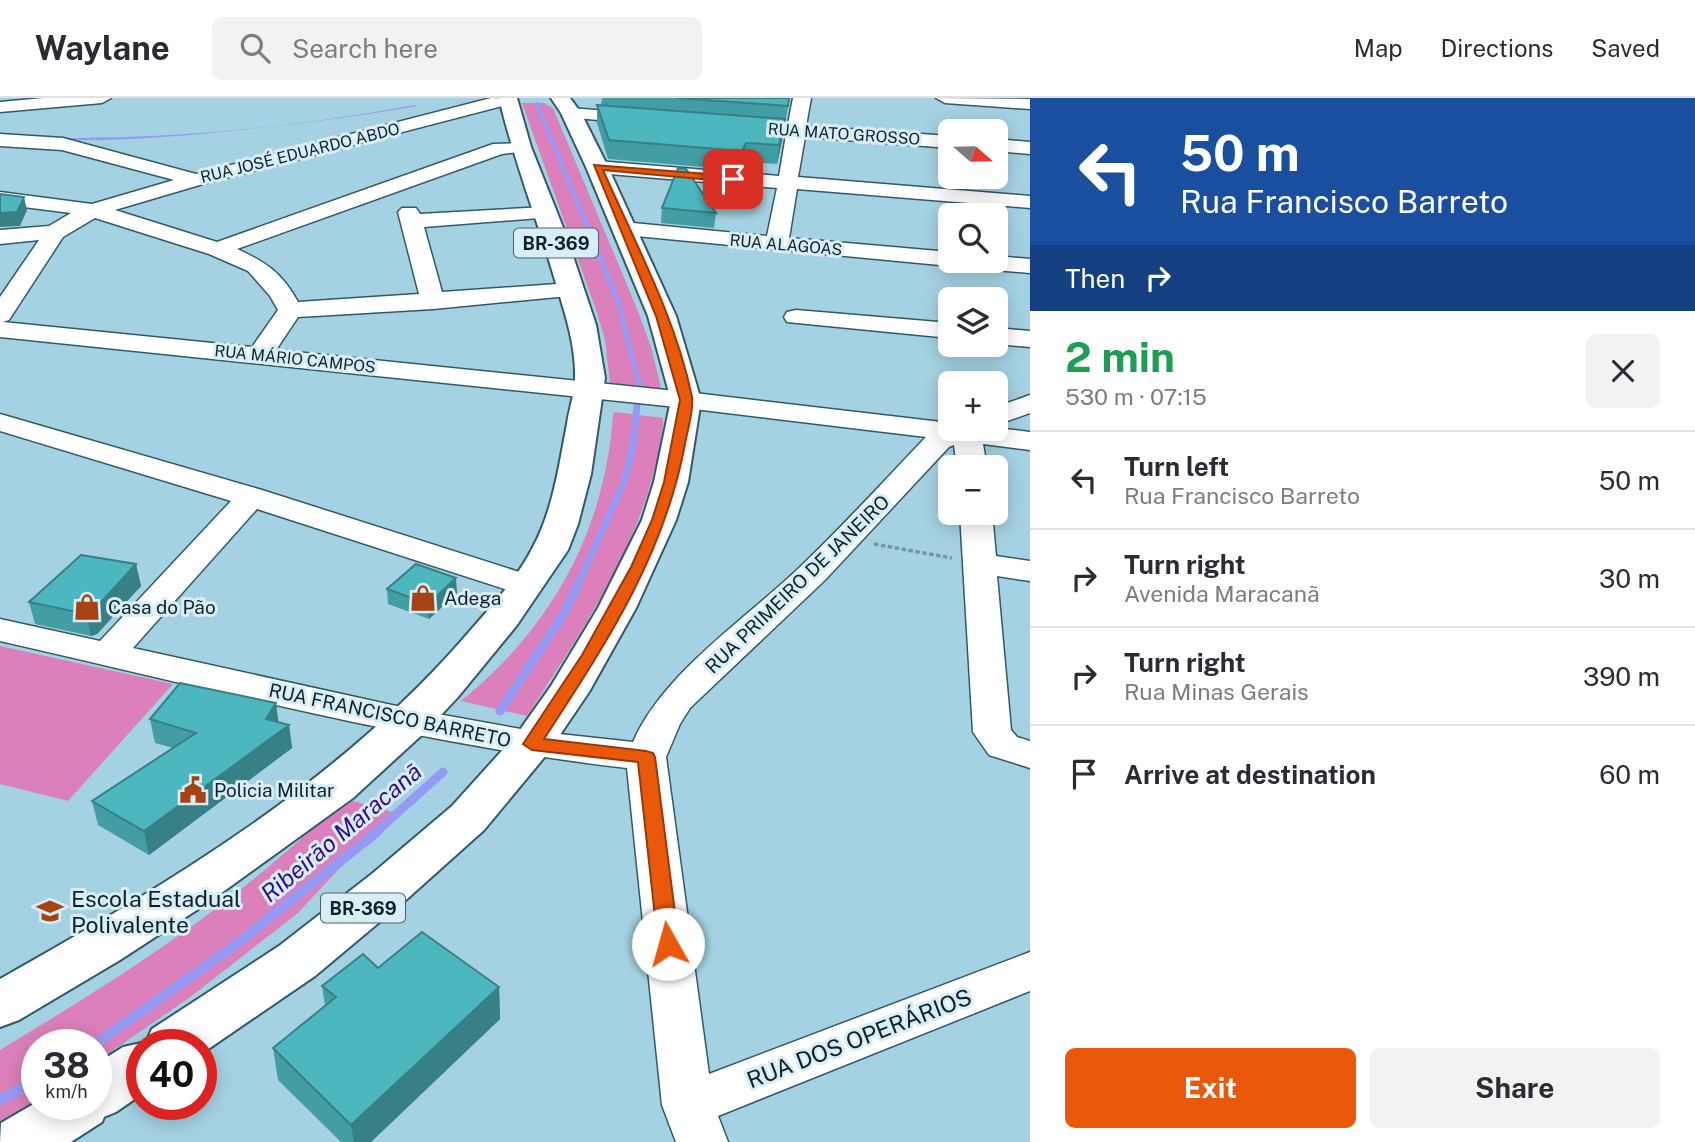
<!DOCTYPE html>
<meta charset="utf-8">
<style>
:root{--surface:#fff;--page:#f2f2f3;--text:#2b2b33;--muted:#7c7c81;--line:#e1e1e2;--accent:#ea580c}
body{margin:0;font-family:"Public Sans",sans-serif;background:var(--page);color:var(--text);height:100vh;display:flex;flex-direction:column;font-size:26px;white-space:nowrap}
*{box-sizing:border-box;margin:0}
p{font-size:23px;color:var(--muted)}
.icon{flex:none;width:38px;height:38px;fill:none;stroke:currentColor;stroke-width:2;stroke-linecap:round;stroke-linejoin:round}
.map{position:relative;flex:1;overflow:hidden}
.sheet{display:flex;flex-direction:column;background:var(--surface);width:665px}
.sheet>*{flex:none}
.banner{background:#1a4fa0;color:#fff;overflow:hidden}
.needle{width:46px;rotate:110deg}
.fabs{position:absolute;left:938px;top:21px;display:grid;gap:14px}
.fabs a{display:grid;place-items:center;width:70px;height:70px;border-radius:10px;background:var(--surface);box-shadow:0 4px 18px #0003;font-size:35px}
.speed{position:absolute;left:21px;top:931px;display:flex;gap:14px;font-size:35px;font-weight:700;text-align:center}
.speed>*{display:grid;place-content:center;width:91px;height:91px;border-radius:50%;background:var(--surface);box-shadow:0 4px 18px #0003;line-height:1}
.speed small{font-size:18px;font-weight:400}
.speed .limit{border:10px solid #d22;background:#fff;color:#111}
.pin{position:absolute;display:grid;place-items:center;width:60px;height:60px;color:#fff;margin:-30px;border-radius:14px;box-shadow:0 4px 10px #0006}
.me{position:absolute;width:77px;margin:-38px;rotate:353deg;stroke-linejoin:round;filter:drop-shadow(0 0 5px #0008)}
.turn{display:flex;align-items:center;gap:24px;height:147px;padding:0 35px;font-size:32px}
.turn .icon{width:91px;height:91px;stroke-width:2.5}
.turn b{display:block;font-size:49px;line-height:60px}
.then{display:flex;align-items:center;height:66px;padding:0 35px;background:#0003;gap:14px;font-size:26px}
.round{display:grid;place-items:center;flex:none;width:74px;height:74px;border-radius:10px;background:var(--page)}
.overview{display:flex;align-items:center;justify-content:space-between;height:119px;padding:0 35px}
h1{font-size:42px;font-weight:700;line-height:52px;color:#1e9e55}
.action{display:flex;gap:14px;margin-top:auto;padding:14px 35px}
.action a{flex:1;height:80px;border-radius:10px;background:var(--accent);color:#fff;font-size:28px;font-weight:700;line-height:80px;text-align:center}
.action a+a{background:var(--page);color:var(--text)}
ul{padding:0;list-style:none}
li{display:flex;align-items:center;gap:21px;height:98px;padding:0 35px;border-top:2px solid var(--line)}
li div{flex:1}
li b{display:block;font-size:26px}
li em{font-style:normal}
header{display:flex;align-items:center;gap:42px;box-sizing:border-box;height:98px;padding:0 35px;background:var(--surface);border-bottom:2px solid var(--line)}
header strong{font-size:33px}
nav{display:flex;gap:38px;margin-inline-start:auto;font-size:24px}
.search{width:490px;height:63px;background:var(--page);display:flex;align-items:center;gap:18px;box-sizing:border-box;padding:0 24px;border-radius:10px;color:var(--muted);font-size:26px}
main{display:flex;flex:1;min-height:0}
.map>svg:first-child{display:block}
.green{fill:#db80bb}
.water{fill:#979af4}
.lines{fill:none;stroke-linecap:round;stroke-linejoin:round}
.stream-far4{stroke:#979af4;stroke-width:4.5}
.stream-far3{stroke:#979af4;stroke-width:5}
.stream-far2{stroke:#979af4;stroke-width:7}
.stream-far1{stroke:#979af4;stroke-width:9}
.stream{stroke:#979af4;stroke-width:10}
.minor-casing{stroke:#305a68;stroke-width:3}
.major-casing{stroke:#305a68;stroke-width:4}
.path-far1{stroke:#7397a3;stroke-width:2.5;stroke-dasharray:2.5 2;stroke-linecap:butt}
.path{stroke:#7397a3;stroke-width:3.5;stroke-dasharray:4.5 2.5;stroke-linecap:butt}
.minor{fill:#fff;fill-rule:evenodd}
.major{fill:#fff;fill-rule:evenodd}
.wall{fill:#429da4}
.shaded-wall{fill:#368086}
.building{fill:#4db7bf;stroke:#368086;stroke-width:2}
.route{fill:#ea580c;stroke:#983908;stroke-width:2}
.labels{text-anchor:middle;dominant-baseline:central;stroke-width:6;stroke-linejoin:round;paint-order:stroke}
.far-street-label{font-size:16px;fill:#102228;stroke:#d8eef6}
.shield{fill:#d8eef6;stroke:#4c5f66;stroke-width:2}
.shield-label{font-size:18px;font-weight:bold;fill:#102228}
.street-label{font-size:19px;fill:#102228;stroke:#d8eef6}
.poi-label{font-size:19px;fill:#102228;stroke:#d8eef6;text-anchor:start}
.near-poi-label{font-size:23px;fill:#102228;stroke:#d8eef6;text-anchor:start}
.near-street-label{font-size:23px;fill:#102228;stroke:#d8eef6}
.near-water-label{font-size:24px;font-style:italic;fill:#320b95;stroke:#d8eef6}
</style>
<header>
<strong>Waylane</strong>
<div class="search"><svg class="icon" aria-label="search" viewBox="0 0 24 24"><circle cx="10" cy="10" r="6"/><path d="M15 15l6 6"/></svg>Search here</div>
<nav><a>Map</a><a>Directions</a><a>Saved</a></nav>
</header>
<main>
<div class="map">
<svg width="1030" height="1044" viewBox="0 0 1030 1044">
<rect width="100%" height="100%" fill="#a5d2e2"/>
<g class="green">
<path d="M522,5H544L553,10L638,213L651,249L661,290L620,289L610,285L605,242L596,212Z"/>
<path d="M615,314L663,320V326C651,433 584,530 527,618L461,603C552,529 605,433 613,316Z"/>
<path d="M0,548L173,586L68,703L0,686Z"/>
<path d="M343,700L392,714L298,815L189,900L96,964V947H37V1004L0,1026V952C121,879 245,801 343,700Z"/>
</g>
<path class="water" d="M415,7L418,8C362,18 306,25 250,31C167,40 83,47 0,38C138,45 279,32 415,7Z"/>
<g class="lines">
<path class="stream-far4" d="M537,6L587,128"/>
<path class="stream-far3" d="M586,126L618,203L639,287"/>
<path class="stream-far2" d="M578,486L624,384L633,348L639,285"/>
<g class="stream-far1">
<path d="M500,613L563,517L579,484"/>
<path d="M376,734L443,674"/>
</g>
<g class="stream">
<path d="M94,947L230,851L378,733"/>
<path d="M0,1002L37,982"/>
</g>
<defs>
<g id="minor">
<path d="M43,0H111L102,5L0,14V4Z"/>
<path d="M491,0L517,1L514,5L203,86L115,112L217,144L493,46L528,45L530,49L528,53L502,56L237,151C266,164 282,175 298,204L419,196L398,114L402,110H416L420,116L545,109L552,111L556,115L552,119L424,129L442,194L571,185L579,187L583,192L579,197L433,211L298,219L276,252L686,294L950,325V331L996,330L1030,334V352L983,346L987,369H957L954,347L949,349L825,482L690,610L680,626L666,659L709,976L1030,854V893L718,1018L728,1044H676L662,1007L627,670C415,646 208,590 0,543V521L100,543L231,403L0,333V316L262,392L538,480L543,487L538,494L526,497L514,494L257,411L133,550L410,611L532,633L633,644C663,575 746,521 800,469C844,427 885,382 926,339L686,310L0,239V199L39,142L0,146V132L49,128L71,115L0,106V94L92,106L174,82L62,52L0,48V36L63,40L196,76ZM95,120L209,156L248,173L270,198L278,212L252,249L3,224L9,222L63,139Z"/>
<path d="M793,0H811L806,28L950,38V50L805,39L798,79L1030,98V110L797,91L789,140L950,154V163H996V158L1030,161V175L970,170L959,164L950,168L615,136L612,131L615,126L623,124L767,138L777,90L597,75L587,69L597,63L779,78L786,37L737,33L728,28L737,23L788,26Z"/>
<path d="M936,0L1030,1V11L945,5Z"/>
<path d="M571,10L643,16L652,21L643,26L565,19L562,15Z"/>
<path d="M996,41L1030,44V56L996,53Z"/>
<path d="M796,212L950,225V240L787,224L784,219L787,214Z"/>
<path d="M996,230L1030,233V249L996,246Z"/>
<path d="M1030,297V315L996,327V309Z"/>
<path d="M960,415H992L996,458L1030,463V483L997,478L1011,632L1017,639L1030,643V670L989,657L973,634Z"/>
</g>
<g id="major">
<path d="M499,0H517L531,49L566,137L596,227L605,280L591,376L578,426L568,452L517,527L458,599L425,634L353,700L209,804L120,862L19,922L0,929V881C167,787 335,687 462,542C487,513 516,483 533,449C553,412 559,367 567,326C569,311 575,295 575,280C576,250 566,218 557,189C539,126 514,64 499,0Z"/>
<path d="M551,0H570L581,15L608,69L676,218L701,302L688,384L676,422L636,510L589,594L547,656L484,732L407,801L315,878L201,956V947H142V996L116,1014L104,1019L102,1024L71,1044H0L1,1025L37,1004V1006H96V966L123,949L146,944L152,931L279,848L373,775L452,708L517,636L551,588L598,510L642,422L654,384L671,302L648,218L586,69L561,15Z"/>
</g>
</defs>
<use href="#minor" class="minor-casing"/>
<use href="#major" class="major-casing"/>
<path class="path-far1" d="M579,136L602,135"/>
<path class="path" d="M874,446L952,460"/>
<use href="#minor" class="minor"/>
<use href="#major" class="major"/>
</g>
<g class="wall">
<path d="M602,0H790L777,66L744,64L740,72L608,61L597,25V7H601Z"/>
<path d="M662,110L716,115L714,130L661,125Z"/>
<path d="M136,466L141,488L97,536L91,538L35,526L29,504Z"/>
<path d="M387,491L457,495L429,521L388,506Z"/>
<path d="M150,621L279,624L289,627L292,650L149,757L98,727L92,703L173,650L155,645Z"/>
<path d="M378,870L499,889L500,921L371,1044H341L278,982L273,950L325,908L322,888Z"/>
</g>
<g class="shaded-wall">
<path d="M785,21L783,39L777,66L779,47Z"/>
<path d="M746,45L744,64L740,72L742,53Z"/>
<path d="M24,99L27,112L20,128L0,129V115Z"/>
<path d="M136,466L141,488L97,536L91,538L86,516Z"/>
<path d="M456,480L457,495L429,521L428,506Z"/>
<path d="M276,605L279,628L289,627L292,650L149,757L144,733L266,621Z"/>
<path d="M499,889L500,921L371,1044H354L351,1027Z"/>
</g>
<g class="building">
<path d="M677,0H789L788,8Z"/>
<path d="M597,7L785,21L779,47L746,45L742,53L609,42Z"/>
<path d="M678,70L686,71L716,115L662,110Z"/>
<path d="M0,96L24,99L17,114L0,115Z"/>
<path d="M81,457L136,466L92,514L86,516L29,504Z"/>
<path d="M416,466L456,480L428,506L387,491Z"/>
<path d="M180,585L276,605L266,621L289,627L144,733L92,703L196,635L150,621Z"/>
<path d="M422,834L499,889L351,1027L273,950L336,899L322,888L363,856L378,870Z"/>
</g>
<path class="route" d="M594,67L733,78L738,81L733,84L603,72C635,145 676,220 692,299C694,313 687,333 685,346C664,459 605,547 544,641L646,653L653,655L655,659L679,846L676,852L668,855L661,852L658,846L638,664L532,652L523,646L582,557L631,469L652,422L664,384L680,302L656,218Z"/>
<defs>
<symbol id="shop-bare" viewBox="-9 -9 18 18"><path d="M-5-2.5h2.3a2.7 3.5 0 0 1 5.4 0H5L5.5 6h-11ZM-1.5-2.5h3a1.5 2.3 0 0 0-3 0Z" fill="#a64213" stroke="#d8eef6" stroke-width="2.5" paint-order="stroke"/></symbol>
<symbol id="civic-bare" viewBox="-9 -9 18 18"><path d="M-.6-6.5H3V-4.5H.6V-3L4-1V1h2V6H-6V1h2V-1L-.6-3ZM-1.2 2.5V6h2.4V2.5Z" fill="#a64213" stroke="#d8eef6" stroke-width="2.5" paint-order="stroke"/></symbol>
<symbol id="school-bare" viewBox="-9 -9 18 18"><path d="M0-5L7-2L0 1L-7-2ZM-4 1L0 2.5L4 1V4Q0 6-4 4Z" fill="#a64213" stroke="#d8eef6" stroke-width="2.5" paint-order="stroke"/></symbol>
</defs>
<g fill-rule="evenodd">
<use href="#shop-bare" x="404" y="481" width="38" height="38"/>
<use href="#shop-bare" x="68" y="490" width="38" height="38"/>
<use href="#civic-bare" x="174" y="673" width="38" height="38"/>
<use href="#school-bare" x="31" y="794" width="38" height="38"/>
</g>
<g class="labels">
<g class="far-street-label">
<text transform="translate(844 36) rotate(4)">RUA MATO GROSSO</text>
<text transform="translate(300 55) rotate(-14)">RUA JOSÉ EDUARDO ABDO</text>
<text transform="translate(786 147) rotate(5)">RUA ALAGOAS</text>
<text transform="translate(295 261) rotate(6)">RUA MÁRIO CAMPOS</text>
</g>
<g class="shield">
<rect x="514" y="130.5" width="84" height="29" rx="5"/>
<rect x="321" y="795.5" width="84" height="29" rx="5"/>
</g>
<g class="shield-label">
<text x="556" y="145">BR-369</text>
<text x="363" y="810">BR-369</text>
</g>
<g class="street-label">
<text transform="translate(797 486) rotate(-44)">RUA PRIMEIRO DE JANEIRO</text>
<text transform="translate(390 617) rotate(12)">RUA FRANCISCO BARRETO</text>
</g>
<g class="poi-label">
<text x="444" y="500">Adega</text>
<text x="108" y="509">Casa do Pão</text>
<text x="214" y="692">Policia Militar</text>
</g>
<g class="near-poi-label">
<text x="71" y="800">Escola Estadual<tspan x="71" dy="26">Polivalente</tspan></text>
</g>
<g class="near-street-label">
<text transform="translate(859 940) rotate(-21)">RUA DOS OPERÁRIOS</text>
</g>
<g class="near-water-label">
<text transform="translate(341 734) rotate(-40)">Ribeirão Maracanã</text>
</g>
</g>
</svg>
<div class="fabs">
<a><svg class="needle" viewBox="-14 -14 28 28"><path d="M0-13l5 13h-10z" fill="#e53935"/><path d="M0 13l5-13h-10z" fill="#7c7c81"/></svg></a>
<a><svg class="icon" aria-label="search" viewBox="0 0 24 24"><circle cx="10" cy="10" r="6"/><path d="M15 15l6 6"/></svg></a>
<a><svg class="icon" aria-label="layers" viewBox="0 0 24 24"><path d="M12 4l9 5-9 5-9-5zM3 14l9 5 9-5"/></svg></a>
<a>+</a>
<a>−</a>
</div>
<div class="speed"><div>38<small>km/h</small></div><div class="limit">40</div></div>
<div class="pin" style="left:733px;top:81px;background:#d93025"><svg class="icon" aria-label="arrive" viewBox="0 0 24 24"><path d="M6 21V4h12l-3 4 3 4H6"/></svg></div>
<svg class="me" style="left:668px;top:846px" viewBox="-20 -20 40 40"><circle r="19" fill="#fff"/><path d="M0-13L10 11 0 6-10 11z" fill="#ea580c"/></svg>
</div>
<section class="sheet">
<div class="banner">
<div class="turn"><svg class="icon" aria-label="left" viewBox="0 0 24 24"><path d="M17 20v-9H6M10 6l-5 5 5 5"/></svg><div><b>50 m</b>Rua Francisco Barreto</div></div>
<div class="then">Then<svg class="icon" aria-label="right" viewBox="0 0 24 24"><path d="M7 20v-9h11M14 6l5 5-5 5"/></svg></div>
</div>
<div class="overview"><div><h1>2 min</h1><p>530 m · 07:15</p></div><a class="round"><svg class="icon" aria-label="close" viewBox="0 0 24 24"><path d="M6 6l12 12M18 6L6 18"/></svg></a></div>
<ul>
<li><svg class="icon" aria-label="left" viewBox="0 0 24 24"><path d="M17 20v-9H6M10 6l-5 5 5 5"/></svg><div><b>Turn left</b><p>Rua Francisco Barreto</p></div><em>50 m</em></li>
<li><svg class="icon" aria-label="right" viewBox="0 0 24 24"><path d="M7 20v-9h11M14 6l5 5-5 5"/></svg><div><b>Turn right</b><p>Avenida Maracanã</p></div><em>30 m</em></li>
<li><svg class="icon" aria-label="right" viewBox="0 0 24 24"><path d="M7 20v-9h11M14 6l5 5-5 5"/></svg><div><b>Turn right</b><p>Rua Minas Gerais</p></div><em>390 m</em></li>
<li><svg class="icon" aria-label="arrive" viewBox="0 0 24 24"><path d="M6 21V4h12l-3 4 3 4H6"/></svg><div><b>Arrive at destination</b></div><em>60 m</em></li>
</ul>
<div class="action"><a>Exit</a><a>Share</a></div>
</section>
</main>
